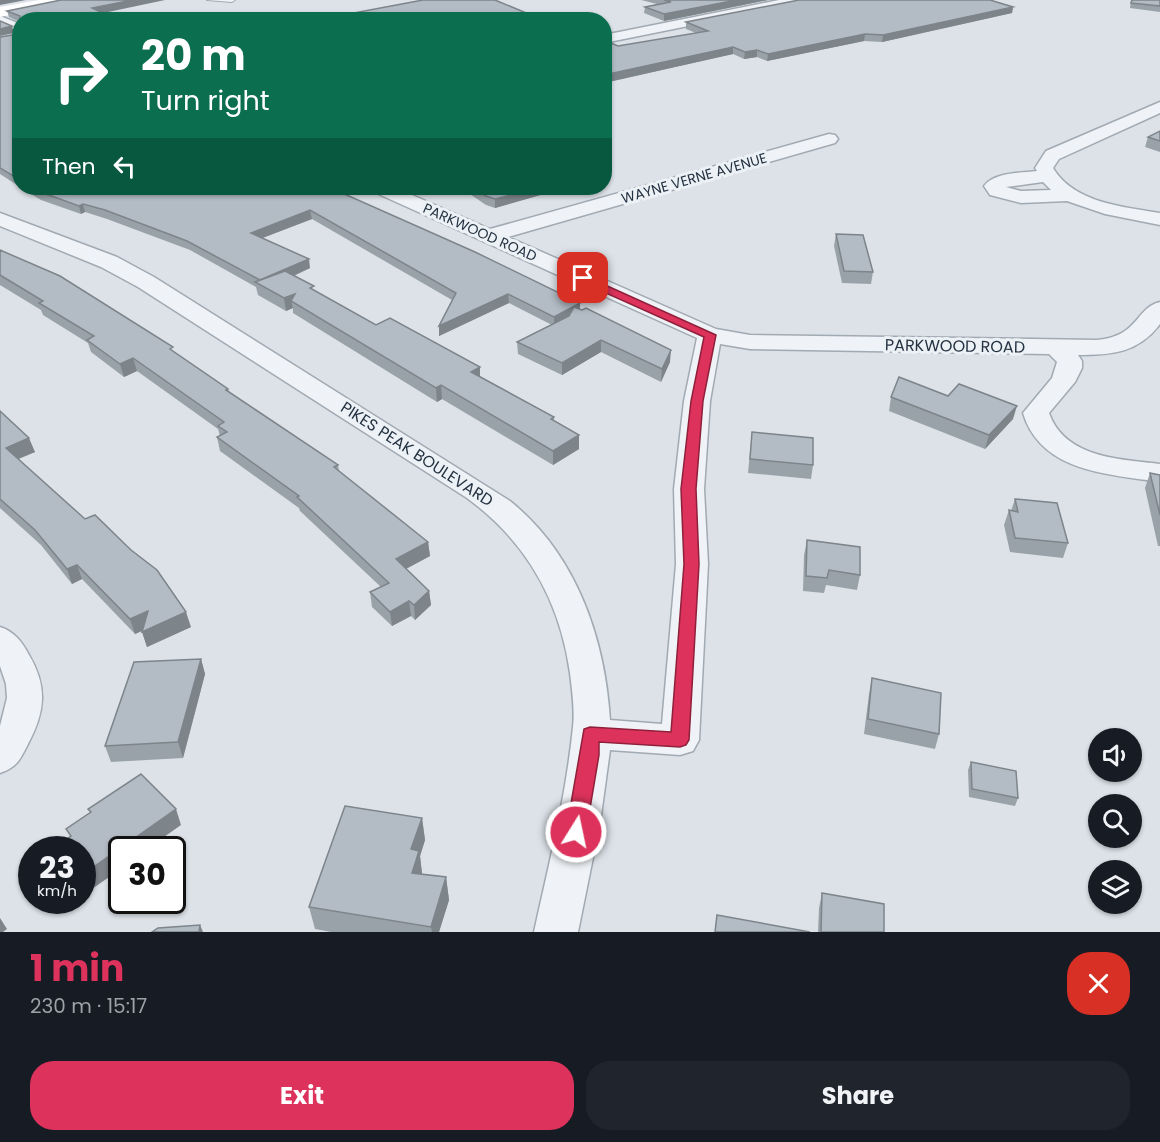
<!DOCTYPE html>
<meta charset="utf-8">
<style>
:root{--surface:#171b24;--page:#20242c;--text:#f1f3f6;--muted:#9ea1a6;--accent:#dc325b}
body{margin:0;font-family:Poppins,sans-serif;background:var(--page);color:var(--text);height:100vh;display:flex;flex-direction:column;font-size:22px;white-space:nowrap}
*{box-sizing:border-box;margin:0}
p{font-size:20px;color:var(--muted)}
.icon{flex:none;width:33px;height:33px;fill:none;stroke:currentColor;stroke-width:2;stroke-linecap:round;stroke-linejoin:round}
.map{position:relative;height:932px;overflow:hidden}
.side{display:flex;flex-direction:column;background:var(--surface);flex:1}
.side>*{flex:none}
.top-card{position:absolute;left:12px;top:12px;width:600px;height:183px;border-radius:24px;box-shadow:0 2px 4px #0004;background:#0b6e4f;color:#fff;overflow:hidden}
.fabs{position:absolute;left:1088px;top:728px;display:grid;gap:12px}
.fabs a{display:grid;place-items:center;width:54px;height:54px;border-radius:50%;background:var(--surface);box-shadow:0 2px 4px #0004;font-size:30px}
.speed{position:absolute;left:18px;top:836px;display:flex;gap:12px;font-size:30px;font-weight:700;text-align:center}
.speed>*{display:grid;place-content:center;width:78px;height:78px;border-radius:50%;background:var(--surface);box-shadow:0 2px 4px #0004;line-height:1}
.speed small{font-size:15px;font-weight:400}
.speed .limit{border:3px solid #111;border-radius:9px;background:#fff;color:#111}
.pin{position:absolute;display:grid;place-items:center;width:51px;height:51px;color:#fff;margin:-26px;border-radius:12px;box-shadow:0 3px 9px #0006}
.me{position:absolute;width:66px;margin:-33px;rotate:10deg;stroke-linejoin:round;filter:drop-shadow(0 0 4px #0008)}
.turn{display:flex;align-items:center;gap:21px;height:126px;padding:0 30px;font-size:27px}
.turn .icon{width:78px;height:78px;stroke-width:2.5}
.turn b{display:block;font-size:42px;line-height:51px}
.then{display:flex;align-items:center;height:57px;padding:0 30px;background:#0003;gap:12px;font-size:22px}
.round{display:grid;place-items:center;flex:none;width:63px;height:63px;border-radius:24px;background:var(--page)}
.overview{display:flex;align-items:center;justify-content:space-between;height:102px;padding:0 30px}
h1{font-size:36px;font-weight:700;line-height:45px;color:var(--accent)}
.action{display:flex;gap:12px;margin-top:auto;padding:12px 30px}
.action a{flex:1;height:69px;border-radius:24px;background:var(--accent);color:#fff;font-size:24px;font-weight:700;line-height:69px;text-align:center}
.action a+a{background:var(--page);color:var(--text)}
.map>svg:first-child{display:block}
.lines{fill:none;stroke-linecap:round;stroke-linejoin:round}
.lane-casing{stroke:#a1a9b2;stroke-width:2}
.street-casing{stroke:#a1a9b2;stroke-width:3}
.lane{fill:#eff2f6;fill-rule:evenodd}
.street{fill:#eff2f6;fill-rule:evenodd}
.secondary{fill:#fff;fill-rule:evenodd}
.wall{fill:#9aa2a9}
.shaded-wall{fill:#7d848a}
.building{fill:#b3bcc5;stroke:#7d848a;stroke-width:1.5}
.route{fill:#dc325b;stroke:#8f203b;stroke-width:1.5}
.labels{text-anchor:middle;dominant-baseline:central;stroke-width:6;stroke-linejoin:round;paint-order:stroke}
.far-street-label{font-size:14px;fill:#243140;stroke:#ecf1f6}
.street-label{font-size:16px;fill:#243140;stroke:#ecf1f6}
</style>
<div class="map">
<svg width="1160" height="932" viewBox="0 0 1160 932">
<rect width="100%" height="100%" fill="#dce2e8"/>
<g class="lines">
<defs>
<path id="lane" d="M207,0H235L232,2Z"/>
<g id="street">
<path d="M779,0H804L798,4L604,43V35Z"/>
<path d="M0,16L20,24V33L0,25Z"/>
<path d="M1160,102V113L1059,159L1053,168C1074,203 1124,207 1160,213V225L1105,214L1067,201L1021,203L990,195L984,186C994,172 1021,173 1037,171L1035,168L1046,151ZM1043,182L1051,190L1021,191L1006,187Z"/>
<path d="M829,134L835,135L838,139L835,143L508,237L716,329L750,335L1097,340C1140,336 1135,308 1160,302V324C1138,353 1112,355 1078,355L1082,361V368L1075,382L1049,413C1065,458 1119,459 1160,464V482C1108,474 1041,472 1023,413L1052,378L1057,362L1049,354L750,349L720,344L710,401L704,489L708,564L699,740L693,751L680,755L610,750L600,823L578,932H534C549,864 566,796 573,727C575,710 572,690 570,673C560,601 526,541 467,498L138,287L101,267L0,226V213L117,257L154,277L510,501C576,554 605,638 610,720L662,724L676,564L674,489L684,401L697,338L374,192L372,188H396L490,229Z"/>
<path d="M0,627C15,632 22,642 29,655C48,687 45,712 28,744C20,760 17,767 0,773V726L7,698L6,684L0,666Z"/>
</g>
</defs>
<use href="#lane" class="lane-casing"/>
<use href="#street" class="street-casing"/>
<use href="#lane" class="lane"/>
<use href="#street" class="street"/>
<path class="secondary" d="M39,0H69L62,4L0,17V7Z"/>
</g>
<g class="wall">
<path d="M641,0H768L664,21L644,13L645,7L657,4Z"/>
<path d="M1131,0H1160V12L1130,8Z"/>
<path d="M1013,7L1012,13L882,42L864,41L767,61L757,57L744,59L733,54L604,83V40L618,46L696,33L686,29V22Z"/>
<path d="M7,11L103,13L20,22L9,17Z"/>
<path d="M20,22V187L0,174V37L18,34Z"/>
<path d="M1160,131V152L1145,147L1148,137Z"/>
<path d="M21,188H331L580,309L670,362L661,382L601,352L562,375L518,354L517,342L552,325L509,303L439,336V326L452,300L312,219L262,238L310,268L294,276L314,290L376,325L480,376L554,417V421L579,449L553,465L442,399L437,402L293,313V308L286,311L258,295L256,287L190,250L107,219L85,212L81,214L41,200Z"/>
<path d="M461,188H558V190L495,208L486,205Z"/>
<path d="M836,234L873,272L871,284L842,283L834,246Z"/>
<path d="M0,250L174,352L228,389L229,391L338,465L339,471L428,542L430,556L406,569L429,591L431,605L415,620L411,616L392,626L372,607L370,592L381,587L300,511L299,508L220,451L217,437L220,436L218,429L137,371L124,377L91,352L88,343L43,315L41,310L0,285Z"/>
<path d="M891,397L1013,419L985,449L889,411Z"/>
<path d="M0,411L35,452L18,459L191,627L147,647L142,631L135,634L82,579L72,584L41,545L0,508Z"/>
<path d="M752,432L813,465L811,479L748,473Z"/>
<path d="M1150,473L1160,475V546H1158L1145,488Z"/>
<path d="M1015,499L1068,543L1063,558L1010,552L1004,525L1009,510L1011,511Z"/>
<path d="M807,540L860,575L857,590L826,585L824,593L803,591L804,555Z"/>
<path d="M201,659L205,674L183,758L111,762L105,746Z"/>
<path d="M872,678L939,734L935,749L864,734L869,694Z"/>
<path d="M971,762L1018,798L1015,806L969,797L968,770Z"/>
<path d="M422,818L425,840L420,856L422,874L446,877L449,900L439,932H331L315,929L309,907Z"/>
<path d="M822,893L884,932H818L819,908Z"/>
</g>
<g class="shaded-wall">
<path d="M0,0H26L0,5Z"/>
<path d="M133,0H165L94,15L92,8Z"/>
<path d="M737,0H768L664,21V14Z"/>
<path d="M1013,7L1012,13L882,42L883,35Z"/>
<path d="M12,26L14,33L0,36V29Z"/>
<path d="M865,34L864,41L767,61L768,54Z"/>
<path d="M733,47V54L604,83V75Z"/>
<path d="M757,50V57L744,59L745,52Z"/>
<path d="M538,188H558V190L495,208V199Z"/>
<path d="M83,204L85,212L81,214L79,206Z"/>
<path d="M310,210L312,219L252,242L251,233Z"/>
<path d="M309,259L310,268L266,288L260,280Z"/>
<path d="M295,294L291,301L293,308L286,311L284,298Z"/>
<path d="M508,294L509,303L439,336V326Z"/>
<path d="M580,303V313L554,327V317Z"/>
<path d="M601,340V352L562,375V363Z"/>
<path d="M671,350L670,362L661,382L662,369Z"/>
<path d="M133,358L137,371L124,377L120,364Z"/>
<path d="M480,367V381L471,372Z"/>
<path d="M441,385L442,399L437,402L436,388Z"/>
<path d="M1017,406L1013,419L985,449L989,435Z"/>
<path d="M579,435V449L553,465V451Z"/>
<path d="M29,438L35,452L11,462L6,448Z"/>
<path d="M428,542L430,556L398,573L396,559Z"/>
<path d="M77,565L82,579L72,584L67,569Z"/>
<path d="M429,591L431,605L415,620L414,605Z"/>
<path d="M409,601L411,616L392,626L390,612Z"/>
<path d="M148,611L153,626L135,634L130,619Z"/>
<path d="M186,612L191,627L147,647L142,632Z"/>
<path d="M201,659L205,674L183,758L178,742Z"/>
<path d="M176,809L181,825L147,849H122V868L82,896V875Z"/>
<path d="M422,818L425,840L420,856L422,873L415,895L412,873L411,849Z"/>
<path d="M446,877L449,900L439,932H432L431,927Z"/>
<path d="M61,900H77L65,908Z"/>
<path d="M0,918L7,929L3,932H0Z"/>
<path d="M200,925L203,932H199Z"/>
</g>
<g class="building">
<path d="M61,0H133L92,8L118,20H20V16L7,11Z"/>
<path d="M423,0H495L543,20H338L332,17Z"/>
<path d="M664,0H737L664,14L645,7L671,2Z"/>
<path d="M799,0H990L1013,7L883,35L865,34L768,54L757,50L745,52L733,47L604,75V40L618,46L708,31L686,22Z"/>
<path d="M1132,0H1160V6L1131,3Z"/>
<path d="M0,21L12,26L0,29Z"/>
<path d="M20,22V180L0,168V37L18,34Z"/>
<path d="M1160,131V141L1148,137Z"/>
<path d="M32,188H331L475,252L580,303L554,317L508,294L439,326L456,293L310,210L251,233L309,259L260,280L187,241L105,210L83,204L79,206L38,191Z"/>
<path d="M473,188H538L495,199L486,196Z"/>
<path d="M836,234L863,235L873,272L844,271Z"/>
<path d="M0,250L60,276L173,347L170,349L228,389L226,390L338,465L334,467L428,542L396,559L429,591L414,605L409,601L390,612L370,592L389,583L297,497L299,496L217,437L227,432L218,426L224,422L133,358L120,364L87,340L94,336L39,303L43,301L0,275Z"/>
<path d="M285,271L314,286L310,288L376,325L390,318L480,367L471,372L554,417L551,419L579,435L553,451L441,385L436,388L291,301L295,294L284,298L255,282Z"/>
<path d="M574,307L582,310L586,308L671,350L662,369L601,340L562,363L517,342L569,316Z"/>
<path d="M899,377L948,396L959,384L1017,406L989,435L891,397Z"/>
<path d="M0,411L29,438L6,448L85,519L95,515L131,550L157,570L186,612L142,632L148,611L130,619L77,565L67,569L35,530L0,499Z"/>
<path d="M752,432L813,438V465L750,459Z"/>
<path d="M1150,473L1160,475V515Z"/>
<path d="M1015,499L1057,503L1068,543L1015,538L1009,510L1018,512Z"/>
<path d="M807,540L860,547V575L829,570L827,578L806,576Z"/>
<path d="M201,659L178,742L105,746L134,662Z"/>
<path d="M872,678L941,693L939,734L868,719Z"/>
<path d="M971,762L1016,771L1018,798L972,789Z"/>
<path d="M141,774L176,809L82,875V849H52L71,836L66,829L91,812L88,809Z"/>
<path d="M345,806L422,818L411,849L419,851L412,873L446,877L431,927L309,907Z"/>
<path d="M822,893L884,904V932H821Z"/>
<path d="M717,915L810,932H715Z"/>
<path d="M200,925L199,932H152L158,928Z"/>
</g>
<path class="route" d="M583,275L716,335L703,401L696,489L699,564L689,740L686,745L680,747L599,742V755L586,832L583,838L576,841L569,838L566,832L584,729L590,727L671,732L684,564L681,489L691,401L704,337L579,281L577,278Z"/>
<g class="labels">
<g class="far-street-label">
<text transform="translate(694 178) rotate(-16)">WAYNE VERNE AVENUE</text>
<text transform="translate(480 232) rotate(24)">PARKWOOD ROAD</text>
</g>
<g class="street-label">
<text transform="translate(955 346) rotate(1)">PARKWOOD ROAD</text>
<text transform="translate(417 454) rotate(33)">PIKES PEAK BOULEVARD</text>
</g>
</g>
</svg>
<div class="fabs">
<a><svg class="icon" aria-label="sound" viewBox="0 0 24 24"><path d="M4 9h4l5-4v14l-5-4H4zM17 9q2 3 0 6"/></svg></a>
<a><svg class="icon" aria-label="search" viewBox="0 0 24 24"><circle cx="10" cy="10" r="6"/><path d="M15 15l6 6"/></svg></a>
<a><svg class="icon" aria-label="layers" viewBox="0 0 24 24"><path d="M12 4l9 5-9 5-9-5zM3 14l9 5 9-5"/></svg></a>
</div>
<div class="speed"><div>23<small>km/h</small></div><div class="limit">30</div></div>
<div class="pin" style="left:583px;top:278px;background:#d93025"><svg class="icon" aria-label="arrive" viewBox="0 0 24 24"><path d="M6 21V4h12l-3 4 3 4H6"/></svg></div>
<svg class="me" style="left:576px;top:832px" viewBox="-20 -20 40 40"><circle r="17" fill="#dc325b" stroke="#fff" stroke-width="3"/><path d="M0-11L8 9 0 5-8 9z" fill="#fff"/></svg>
<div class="top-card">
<div class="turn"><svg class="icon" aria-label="right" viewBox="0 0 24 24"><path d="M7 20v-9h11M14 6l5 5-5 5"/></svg><div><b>20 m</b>Turn right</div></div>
<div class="then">Then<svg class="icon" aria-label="left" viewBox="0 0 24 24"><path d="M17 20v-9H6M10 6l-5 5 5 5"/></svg></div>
</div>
</div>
<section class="side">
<div class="overview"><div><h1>1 min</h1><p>230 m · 15:17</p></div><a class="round" style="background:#d93025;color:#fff"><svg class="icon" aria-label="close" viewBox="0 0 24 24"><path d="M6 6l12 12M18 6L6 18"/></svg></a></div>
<div class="action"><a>Exit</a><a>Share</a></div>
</section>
